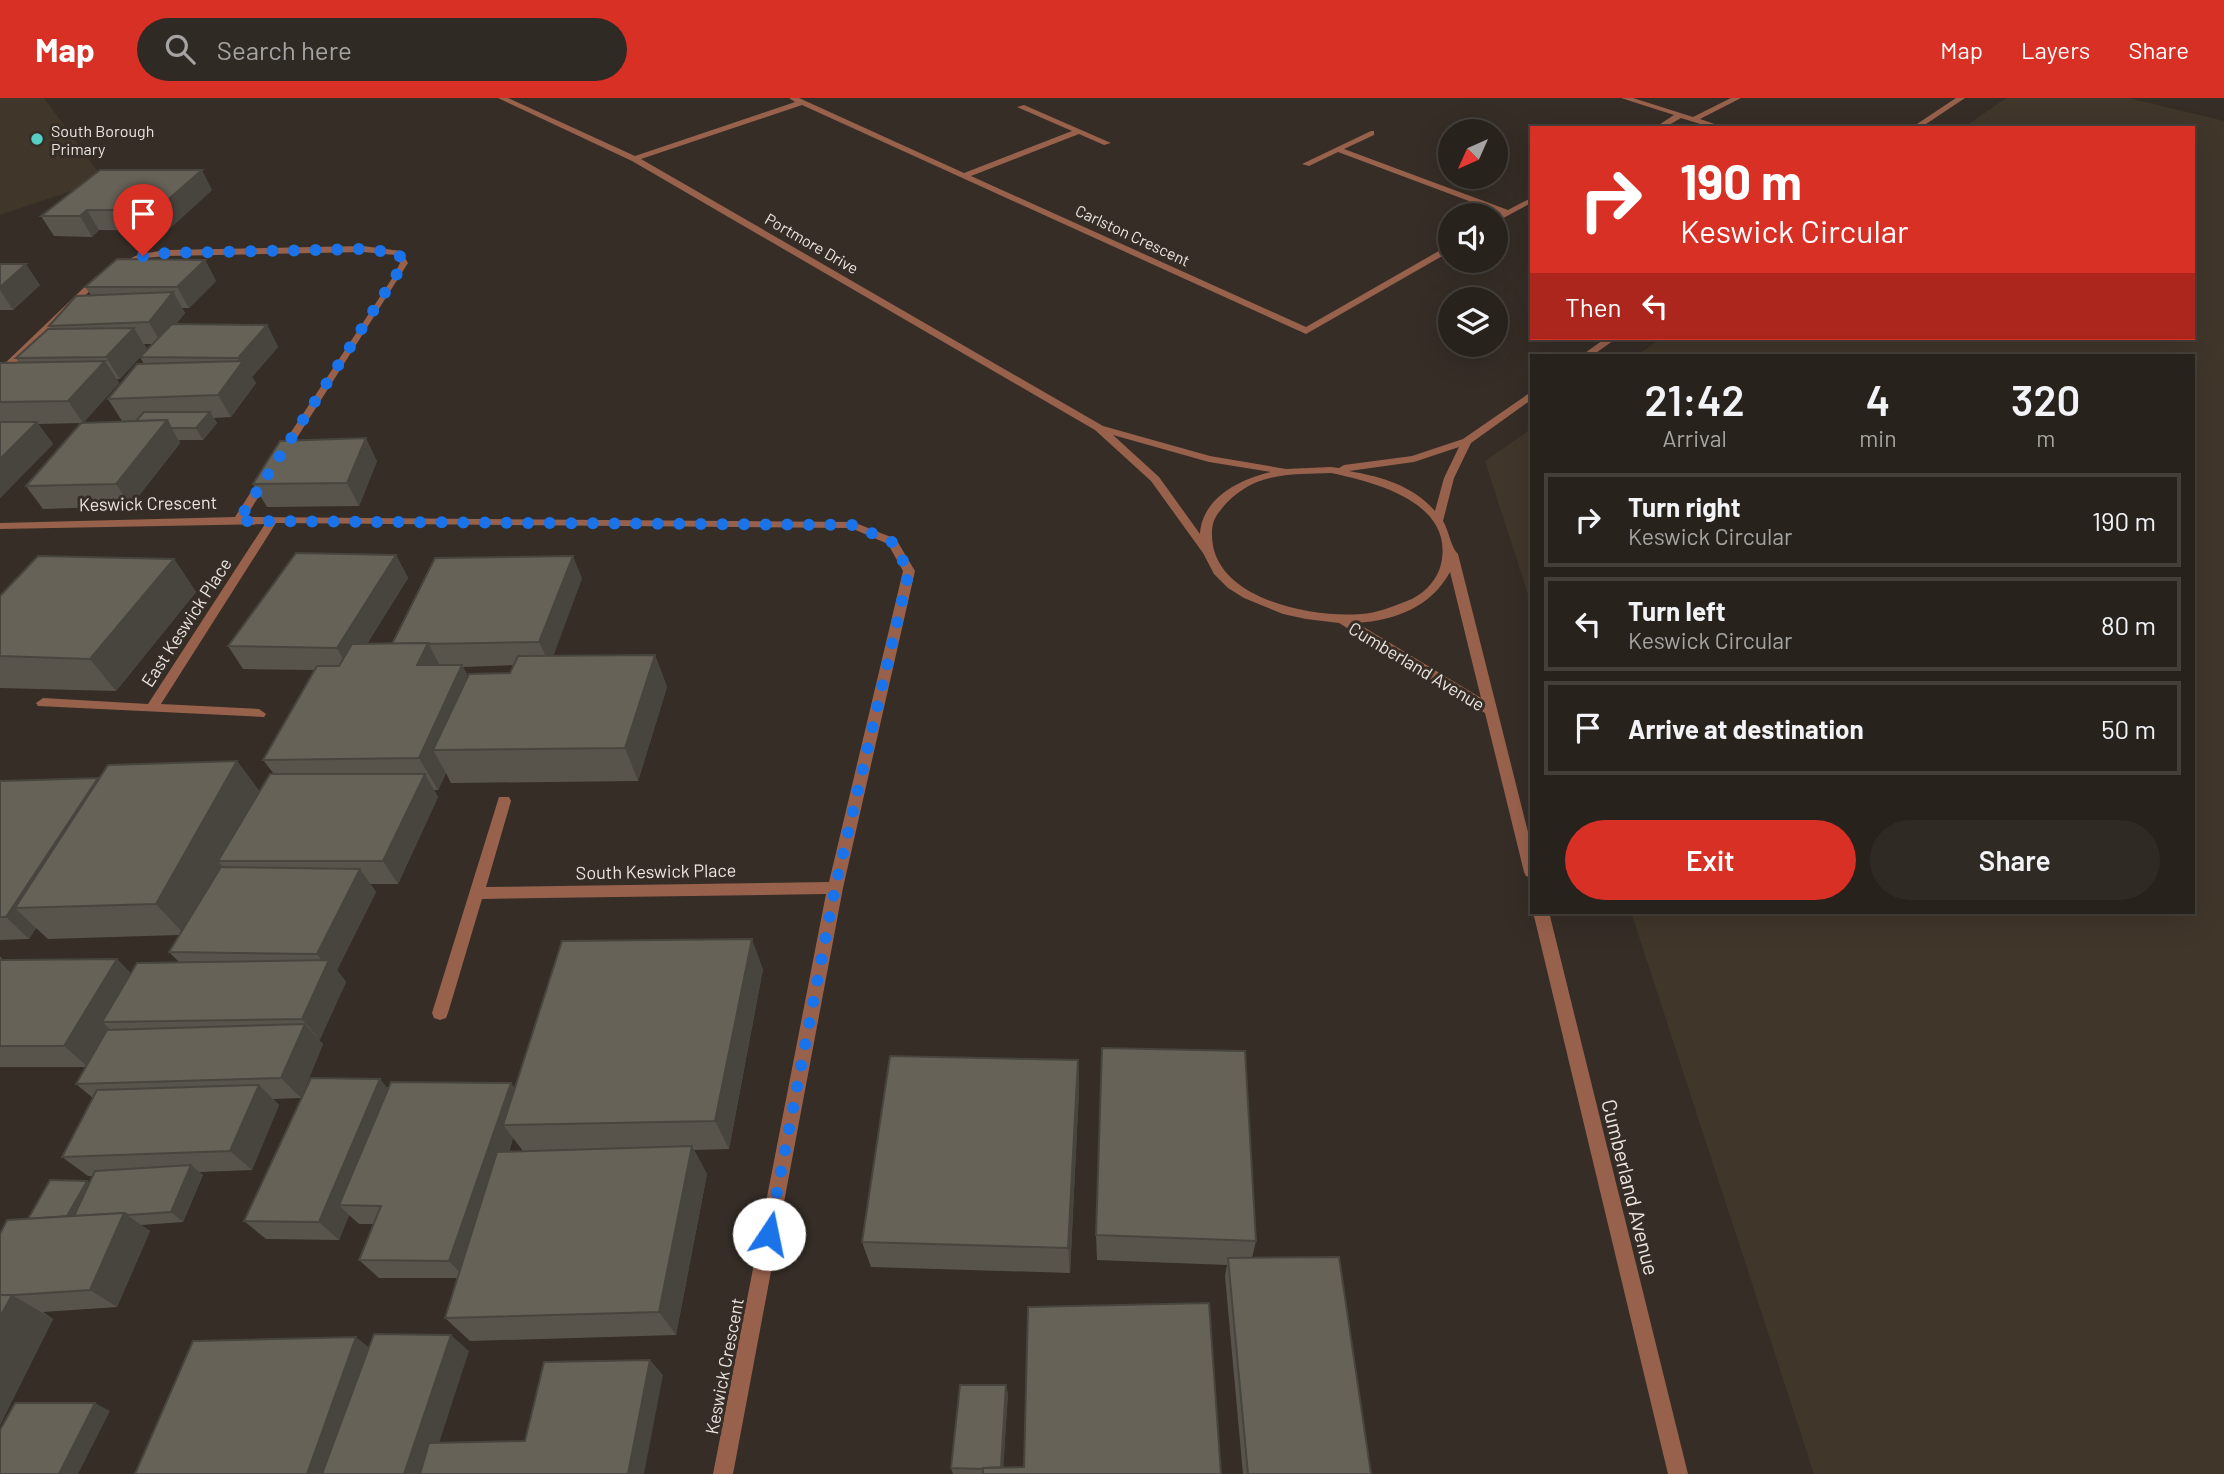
<!DOCTYPE html>
<style>
:root{--surface:#28221c;--page:#302a25;--text:#f1f3f6;--muted:#a5a4a3;--line:#443f3b;--accent:#d93025}
body{margin:0;font-family:Barlow,sans-serif;background:var(--page);color:var(--text);height:100vh;display:flex;flex-direction:column;font-size:26px;white-space:nowrap}
*{box-sizing:border-box;margin:0}
p{font-size:23px;color:var(--muted)}
.icon{flex:none;width:38px;height:38px;fill:none;stroke:currentColor;stroke-width:2;stroke-linecap:round;stroke-linejoin:round}
.map{position:relative;flex:1;overflow:hidden}
.sheet{position:absolute;left:1530px;top:256px;width:665px;height:560px;display:flex;flex-direction:column;background:var(--surface);border-radius:0px;box-shadow:0 7px 28px #0002,0 0 0 2px var(--line)}
.sheet>*{flex:none}
.guide{position:absolute;left:1530px;top:28px;width:665px;height:214px;border-radius:0px;box-shadow:0 7px 28px #0002,0 0 0 2px var(--line);background:#d93025;color:#fff;overflow:hidden}
.needle{width:46px;rotate:225deg}
.buttons{position:absolute;left:1438px;top:21px;display:grid;gap:14px}
.buttons a{display:grid;place-items:center;width:70px;height:70px;border-radius:50%;background:var(--surface);box-shadow:0 7px 28px #0002,0 0 0 2px var(--line);font-size:35px}
.pin{position:absolute;display:grid;place-items:center;width:60px;height:60px;color:#fff;margin:-72px -30px;border-radius:50% 50% 50% 0;rotate:-45deg;box-shadow:0 0 7px #0007}
.pin .icon{rotate:45deg}
.me{position:absolute;width:77px;margin:-38px;rotate:11deg;stroke-linejoin:round;filter:drop-shadow(0 0 5px #0008)}
.turn{display:flex;align-items:center;gap:24px;height:147px;padding:0 35px;font-size:32px}
.turn .icon{width:91px;height:91px;stroke-width:2.5}
.turn b{display:block;font-size:49px;line-height:60px}
.then{display:flex;align-items:center;height:66px;padding:0 35px;background:#0003;gap:14px;font-size:26px}
.eta{display:flex;justify-content:space-evenly;align-items:center;height:119px;text-align:center}
.eta b{font-size:42px;font-weight:600;line-height:49px}
.button{display:flex;gap:14px;margin-top:auto;padding:14px 35px}
.button a{flex:1;height:80px;border-radius:42px;background:var(--accent);color:#fff;font-size:28px;font-weight:600;line-height:80px;text-align:center}
.button a+a{background:var(--page);color:var(--text)}
ul{padding:0;list-style:none}
li{display:flex;align-items:center;gap:21px;height:94px;margin:0 14px 10px;padding:0 21px;border:4px solid var(--line);border-radius:0px}
li div{flex:1}
li b{display:block;font-size:26px}
li em{font-style:normal}
header{display:flex;align-items:center;gap:42px;box-sizing:border-box;height:98px;padding:0 35px;background:var(--accent);color:#fff}
header strong{font-size:33px}
nav{display:flex;gap:38px;margin-inline-start:auto;font-size:24px}
.search{width:490px;height:63px;background:var(--page);display:flex;align-items:center;gap:18px;box-sizing:border-box;padding:0 24px;border-radius:38px;color:var(--muted);font-size:26px}
.map>svg:first-child{display:block}
.built{fill:#41362a}
.lines{fill:none;stroke-linecap:round;stroke-linejoin:round}
.street{fill:#98614c;fill-rule:evenodd}
.wall{fill:#58544c;fill-rule:evenodd}
.shaded-wall{fill:#47453e}
.building{fill:#666258;stroke:#47453e;stroke-width:2}
.route{stroke:#1a73e8;stroke-width:12;stroke-dasharray:0 21.6}
.poi-dot{fill:#55cec6;stroke:#352d26;stroke-width:2.5}
.labels{text-anchor:middle;dominant-baseline:central;stroke-width:6;stroke-linejoin:round;paint-order:stroke}
.far-poi-label{font-size:16px;fill:#eae5e0;stroke:#352d26;text-anchor:start}
.far-street-label{font-size:16px;fill:#eae5e0;stroke:#352d26}
.street-label{font-size:18px;fill:#eae5e0;stroke:#352d26}
.near-street-label{font-size:21px;fill:#eae5e0;stroke:#352d26}
</style>
<header>
<strong>Map</strong>
<div class="search"><svg class="icon" aria-label="search" viewBox="0 0 24 24"><circle cx="10" cy="10" r="6"/><path d="M15 15l6 6"/></svg>Search here</div>
<nav><a>Map</a><a>Layers</a><a>Share</a></nav>
</header>
<div class="map">
<svg width="2224" height="1376" viewBox="0 0 2224 1376">
<rect width="100%" height="100%" fill="#352d26"/>
<g class="built">
<path d="M0,0H44L104,82L0,117Z"/>
<path d="M2006,0H2129L2224,23V1376H1814L1631,814H2193V257H1637L1662,240H2193V30H1963Z"/>
<path d="M1531,331V506L1485,363Z"/>
</g>
<g class="lines">
<g class="street">
<path d="M498,0H508L635,58L795,4L789,0H799L964,75L1072,33L1017,9L1024,7L1111,45L1104,47L1079,36L971,78L1306,229L1451,146V153L1306,236L802,7L641,61L1103,328L1210,358L1286,371L1331,369L1339,370L1344,367L1412,358L1463,341L1531,294V302L1471,345L1454,380L1443,423C1449,433 1451,450 1458,456L1531,746V780L1526,778L1524,774L1485,615L1339,525L1306,521L1283,516L1244,500L1228,490L1214,476L1203,455L1151,383L1095,332L632,63ZM1113,337L1209,364L1271,374C1240,381 1202,400 1200,436L1159,379ZM1459,349L1444,380L1435,413C1412,387 1382,379 1349,373L1414,364ZM1331,375C1374,384 1455,404 1441,466C1437,483 1423,497 1407,503C1391,509 1377,515 1361,516C1314,520 1224,503 1213,448C1211,435 1211,423 1220,413C1229,400 1243,390 1257,384C1280,375 1307,376 1331,375ZM1450,474L1481,600L1357,525C1396,522 1431,509 1450,474Z"/>
<path d="M1621,0H1633L1693,19L1731,0H1741L1700,21L1726,30H1713L1681,20L1664,30H1654L1674,17Z"/>
<path d="M1956,0H1965L1920,30H1911Z"/>
<path d="M1371,33H1374V37L1344,51L1508,112L1531,100V105L1496,124V118L1501,115L1338,54L1309,68L1302,66Z"/>
<path d="M363,148L401,153L408,165L286,357L281,360L276,357L393,179L400,165L395,157L363,154L167,158L145,160L115,172L111,169L140,156L167,152Z"/>
<path d="M96,178L103,180L4,277L0,278V270Z"/>
<path d="M1606,240H1617L1593,257H1582Z"/>
<path d="M267,374L272,377L246,419L853,424L896,441L915,473L843,790L733,1376H713L826,796L482,801L448,915L446,920L440,922L434,920L432,915L499,699H509L511,703L486,789L829,784L903,473L888,446L851,430L276,425L161,606L259,611L266,616L264,619L38,608L36,605L43,600L148,606L265,426L0,431V425L235,419L263,375Z"/>
<path d="M1533,814H1549L1688,1376H1668Z"/>
</g>
</g>
<g class="wall">
<path d="M212,92L167,133L99,132L92,139L54,138L41,118Z"/>
<path d="M205,162L216,183L189,210H182L185,215L176,226L267,227L278,249L252,279L256,285L231,319L214,320L217,325L203,342H179L180,345L131,408L43,411L26,388L137,322L122,323L108,301L144,266L140,259L120,281H117L119,285L83,325L38,326L53,346L0,400V265H19L16,260L50,231L49,228L91,197L85,189ZM144,246H153L147,251Z"/>
<path d="M0,166L40,187L13,212H0Z"/>
<path d="M377,363L359,408L267,409L253,386Z"/>
<path d="M396,457L408,480L367,546H392L582,480L553,558L655,557L667,589L638,683L451,685L446,675L438,692H434L438,699L398,786H370L376,794L337,872L346,884L319,942L323,946L301,1000L273,1001L279,1007L252,1072L199,1074L203,1077L183,1124L141,1127L150,1133L117,1209L43,1214L53,1221L0,1327V1219L28,1121L90,1085L93,1078H88L62,1059L93,1000L76,986L86,969H0V859L2,860L0,862L131,875L179,864L169,854L179,837L48,841L36,830L29,841L0,842V683L99,681L237,663L260,694L274,676L263,662L314,572L243,571L228,548ZM514,567L510,575L468,578L463,569Z"/>
<path d="M174,461L196,494L116,593L0,590V497Z"/>
<path d="M763,871L729,1051L694,1052L707,1076L676,1237L470,1243L445,1220L457,1180H379L359,1162L374,1126H359L349,1117L339,1142L266,1141L244,1123L388,991L511,985L515,991ZM513,1040L523,1053L509,1054Z"/>
<path d="M1078,962L1079,991L1070,1175L871,1169L862,1144Z"/>
<path d="M1096,1137L1256,1143L1252,1160L1371,1376H1243L1225,1178L1227,1167L1097,1162Z"/>
<path d="M1008,1295L1003,1369L1221,1376H953L951,1370Z"/>
</g>
<g class="shaded-wall">
<path d="M202,72L212,92L167,133L156,112Z"/>
<path d="M87,112L99,132L92,139L80,118Z"/>
<path d="M205,162L216,183L189,210L177,189Z"/>
<path d="M26,166L40,187L13,212L0,192V189Z"/>
<path d="M173,194L185,215L161,245L149,224Z"/>
<path d="M267,227L278,249L252,279L256,285L231,319L218,297L241,266L238,260Z"/>
<path d="M134,230L147,252L120,281L106,259Z"/>
<path d="M105,263L119,285L83,325L68,303Z"/>
<path d="M210,314L217,325L203,342L196,330Z"/>
<path d="M167,322L180,345L131,408L116,386Z"/>
<path d="M37,324L53,346L0,400V361Z"/>
<path d="M366,340L377,363L359,408L347,385Z"/>
<path d="M396,457L408,480L350,573L337,550Z"/>
<path d="M573,458L582,480L550,567L539,544Z"/>
<path d="M174,461L196,494L116,593L90,561Z"/>
<path d="M428,545L445,577L417,567Z"/>
<path d="M655,557L667,589L638,683L625,650Z"/>
<path d="M462,567L479,599L433,652L446,675L438,692L419,660Z"/>
<path d="M237,663L261,695L218,763L222,768L185,837L156,806Z"/>
<path d="M425,676L438,699L398,786L383,763Z"/>
<path d="M98,680L118,703L15,810L36,830L29,841L6,819Z"/>
<path d="M360,771L376,794L337,872L346,884L320,942L302,921L326,868L317,856Z"/>
<path d="M752,841L763,871L729,1051L715,1023Z"/>
<path d="M117,861L139,883L102,924L110,931L88,969L64,948Z"/>
<path d="M305,926L323,946L301,1000L281,980Z"/>
<path d="M1078,962L1079,991L1070,1175L1068,1150Z"/>
<path d="M380,981L397,1001L339,1107L349,1117L339,1142L319,1124Z"/>
<path d="M511,985L525,1005L503,1027L513,1040L466,1181L449,1163Z"/>
<path d="M259,987L279,1007L252,1072L230,1053Z"/>
<path d="M692,1048L707,1076L676,1237L659,1214Z"/>
<path d="M191,1067L203,1077L183,1124L171,1114Z"/>
<path d="M87,1083L100,1092L85,1120L65,1122Z"/>
<path d="M124,1115L150,1133L117,1209L90,1192Z"/>
<path d="M12,1197L53,1221L0,1327V1219Z"/>
<path d="M451,1237L469,1253L429,1376H404Z"/>
<path d="M356,1239L376,1255L334,1376H307Z"/>
<path d="M650,1262L663,1277L644,1376H628Z"/>
<path d="M1006,1287L1008,1295L1003,1376L1001,1371Z"/>
<path d="M95,1305L110,1313L78,1376H59Z"/>
</g>
<g class="building">
<path d="M100,72H202L156,112H87L80,118H41Z"/>
<path d="M117,161L205,162L177,189H85Z"/>
<path d="M0,166H26L0,189Z"/>
<path d="M173,194L149,224L49,228L76,198Z"/>
<path d="M172,226L267,227L238,260L140,259Z"/>
<path d="M134,230L106,259L16,260L48,231Z"/>
<path d="M105,263L68,303L0,304V265Z"/>
<path d="M243,263L218,297L108,301L137,266Z"/>
<path d="M144,314H210L196,330H171L167,322L136,323Z"/>
<path d="M167,322L116,386L26,388L81,325Z"/>
<path d="M0,324H37L0,361Z"/>
<path d="M366,340L347,385L253,386L280,343Z"/>
<path d="M296,455L396,457L337,550L228,548Z"/>
<path d="M38,458L174,461L90,561L0,558V498Z"/>
<path d="M573,458L539,544L427,546L428,545L392,546L435,460Z"/>
<path d="M428,545L417,567H462L419,660L263,662L317,568H339L352,546Z"/>
<path d="M655,557L625,650L433,652L469,576L510,575L518,558Z"/>
<path d="M237,663L156,806L15,810L108,667Z"/>
<path d="M270,676H425L383,763H218Z"/>
<path d="M98,680L6,819H0V683Z"/>
<path d="M221,769L360,771L317,856L169,854Z"/>
<path d="M752,841L715,1023L503,1027L562,843Z"/>
<path d="M117,861L64,948H0V862Z"/>
<path d="M329,862L302,921L102,924L137,865Z"/>
<path d="M305,926L281,980L76,986L107,932Z"/>
<path d="M1102,950L1245,953L1256,1143L1096,1137Z"/>
<path d="M890,958L1078,962L1068,1150L862,1144Z"/>
<path d="M311,980L380,981L319,1124L244,1123Z"/>
<path d="M391,984L511,985L449,1163L359,1162L381,1108L339,1107Z"/>
<path d="M259,987L230,1053L62,1059L97,992Z"/>
<path d="M692,1048L659,1214L445,1220L497,1054Z"/>
<path d="M191,1067L171,1114L128,1117L124,1115L74,1118L95,1073Z"/>
<path d="M50,1082L87,1083L67,1118L28,1121Z"/>
<path d="M124,1115L90,1192L14,1197H0V1136L7,1122Z"/>
<path d="M1339,1159L1371,1376H1248L1228,1160Z"/>
<path d="M0,1197H12L0,1219Z"/>
<path d="M1209,1205L1221,1376H983V1370L1024,1369L1028,1209Z"/>
<path d="M374,1236L451,1237L404,1376H322Z"/>
<path d="M356,1239L307,1376H135L193,1243Z"/>
<path d="M650,1262L628,1376H420L429,1345L525,1343L544,1264Z"/>
<path d="M960,1287H1006L1001,1369L983,1370V1371L951,1370Z"/>
<path d="M15,1305H95L59,1376H0V1332Z"/>
</g>
<g class="lines">
<path class="route" d="M143,158L167,155L363,151L398,155L404,165L238,423L853,427L892,444L909,473L835,790L769,1136"/>
</g>
<circle class="poi-dot" cx="37" cy="41" r="7"/>
<g class="labels">
<g class="far-poi-label">
<text x="51" y="32">South Borough<tspan x="51" dy="18">Primary</tspan></text>
</g>
<g class="far-street-label">
<text transform="translate(1133 137) rotate(25)">Carlston Crescent</text>
<text transform="translate(812 145) rotate(30)">Portmore Drive</text>
</g>
<g class="street-label">
<text transform="translate(148 405) rotate(-1)">Keswick Crescent</text>
<text transform="translate(186 524) rotate(-57)">East Keswick Place</text>
<text transform="translate(1417 568) rotate(31)">Cumberland Avenue</text>
<text transform="translate(656 773) rotate(-1)">South Keswick Place</text>
<text transform="translate(724 1268) rotate(-79)">Keswick Crescent</text>
</g>
<g class="near-street-label">
<text transform="translate(1631 1089) rotate(76)">Cumberland Avenue</text>
</g>
</g>
</svg>
<div class="buttons">
<a><svg class="needle" viewBox="-14 -14 28 28"><path d="M0-13l5 13h-10z" fill="#e53935"/><path d="M0 13l5-13h-10z" fill="#a5a4a3"/></svg></a>
<a><svg class="icon" aria-label="sound" viewBox="0 0 24 24"><path d="M4 9h4l5-4v14l-5-4H4zM17 9q2 3 0 6"/></svg></a>
<a><svg class="icon" aria-label="layers" viewBox="0 0 24 24"><path d="M12 4l9 5-9 5-9-5zM3 14l9 5 9-5"/></svg></a>
</div>
<div class="pin" style="left:143px;top:158px;background:#d93025"><svg class="icon" aria-label="arrive" viewBox="0 0 24 24"><path d="M6 21V4h12l-3 4 3 4H6"/></svg></div>
<svg class="me" style="left:769px;top:1136px" viewBox="-20 -20 40 40"><circle r="19" fill="#fff"/><path d="M0-13L10 11 0 6-10 11z" fill="#1a73e8"/></svg>
<div class="guide">
<div class="turn"><svg class="icon" aria-label="right" viewBox="0 0 24 24"><path d="M7 20v-9h11M14 6l5 5-5 5"/></svg><div><b>190 m</b>Keswick Circular</div></div>
<div class="then">Then<svg class="icon" aria-label="left" viewBox="0 0 24 24"><path d="M17 20v-9H6M10 6l-5 5 5 5"/></svg></div>
</div>
<section class="sheet">
<div class="eta">
<div><b>21:42</b><p>Arrival</p></div>
<div><b>4</b><p>min</p></div>
<div><b>320</b><p>m</p></div>
</div>
<ul>
<li><svg class="icon" aria-label="right" viewBox="0 0 24 24"><path d="M7 20v-9h11M14 6l5 5-5 5"/></svg><div><b>Turn right</b><p>Keswick Circular</p></div><em>190 m</em></li>
<li><svg class="icon" aria-label="left" viewBox="0 0 24 24"><path d="M17 20v-9H6M10 6l-5 5 5 5"/></svg><div><b>Turn left</b><p>Keswick Circular</p></div><em>80 m</em></li>
<li><svg class="icon" aria-label="arrive" viewBox="0 0 24 24"><path d="M6 21V4h12l-3 4 3 4H6"/></svg><div><b>Arrive at destination</b></div><em>50 m</em></li>
</ul>
<div class="button"><a>Exit</a><a>Share</a></div>
</section>
</div>
